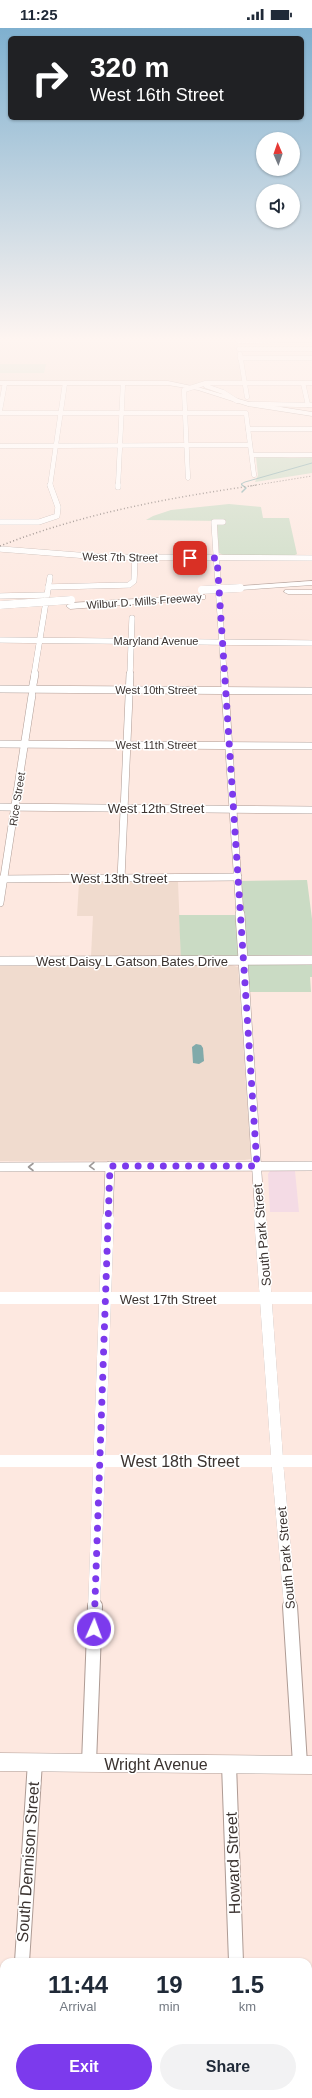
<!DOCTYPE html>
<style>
:root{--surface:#fff;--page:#f2f2f3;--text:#1f2937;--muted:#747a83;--accent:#7c3aed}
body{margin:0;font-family:Arial,sans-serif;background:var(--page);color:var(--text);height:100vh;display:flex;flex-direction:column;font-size:15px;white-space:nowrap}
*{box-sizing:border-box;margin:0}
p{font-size:13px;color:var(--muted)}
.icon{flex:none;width:22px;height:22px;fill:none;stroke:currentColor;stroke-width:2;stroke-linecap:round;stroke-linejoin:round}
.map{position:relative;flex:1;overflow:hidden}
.sheet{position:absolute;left:0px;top:1930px;width:312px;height:140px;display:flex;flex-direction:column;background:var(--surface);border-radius:12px 12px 0 0;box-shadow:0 1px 3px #0004}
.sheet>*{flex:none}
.top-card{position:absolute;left:8px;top:8px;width:296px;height:84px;border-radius:6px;box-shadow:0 1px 3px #0004;background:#202124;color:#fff;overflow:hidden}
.needle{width:26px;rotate:358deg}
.buttons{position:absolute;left:256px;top:104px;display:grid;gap:8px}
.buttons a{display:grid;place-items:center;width:44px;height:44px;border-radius:50%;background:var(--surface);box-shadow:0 1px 3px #0004;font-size:20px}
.pin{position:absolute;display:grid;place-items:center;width:34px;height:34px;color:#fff;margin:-17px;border-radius:8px;box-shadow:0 2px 6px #0006}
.me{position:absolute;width:44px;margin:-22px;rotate:2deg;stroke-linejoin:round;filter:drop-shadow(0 0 3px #0008)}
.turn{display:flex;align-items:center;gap:14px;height:84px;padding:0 16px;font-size:18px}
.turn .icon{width:52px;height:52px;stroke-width:2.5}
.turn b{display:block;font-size:28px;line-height:34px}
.eta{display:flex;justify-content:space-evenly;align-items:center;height:68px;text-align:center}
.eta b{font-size:24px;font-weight:700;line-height:28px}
.button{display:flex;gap:8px;margin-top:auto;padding:8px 16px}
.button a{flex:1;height:46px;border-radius:24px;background:var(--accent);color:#fff;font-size:16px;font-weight:700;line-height:46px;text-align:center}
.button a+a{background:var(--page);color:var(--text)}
.status{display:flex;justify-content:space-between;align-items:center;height:28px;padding:0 20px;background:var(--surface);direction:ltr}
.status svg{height:11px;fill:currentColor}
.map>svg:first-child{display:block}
.commercial{fill:#f4dbe5}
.education{fill:#f0dbce}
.green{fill:#cadbc4}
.water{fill:#81aaaa}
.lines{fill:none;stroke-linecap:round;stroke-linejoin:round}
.stream-far1{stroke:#81aaaa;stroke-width:1}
.stream{stroke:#81aaaa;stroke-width:1.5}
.minor-far5-casing{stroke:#ae9b94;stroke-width:5}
.minor-far4-casing{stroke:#ae9b94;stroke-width:6}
.minor-far3-casing{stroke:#ae9b94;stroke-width:8}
.minor-far2-casing{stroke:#ae9b94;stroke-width:10}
.minor-far1-casing{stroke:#ae9b94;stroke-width:12}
.minor-casing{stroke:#ae9b94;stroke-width:16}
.major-casing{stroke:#ae9b94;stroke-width:1}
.highway-casing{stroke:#ae9b94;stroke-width:1}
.minor-far5{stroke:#fff;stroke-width:4.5}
.minor-far4{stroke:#fff;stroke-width:5.5}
.minor-far3{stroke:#fff;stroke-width:7}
.minor-far2{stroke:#fff;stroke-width:9}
.minor-far1{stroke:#fff;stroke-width:12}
.minor{stroke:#fff;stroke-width:14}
.major{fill:#fff;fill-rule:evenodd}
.highway{fill:#fff;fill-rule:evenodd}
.rail-far1{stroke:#7b6f6a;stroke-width:1;stroke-dasharray:1 2;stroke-linecap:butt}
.rail{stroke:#7b6f6a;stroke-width:1.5;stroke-dasharray:1 2.5;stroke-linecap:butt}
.highway-bridge-casing{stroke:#ae9b94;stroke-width:8;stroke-linecap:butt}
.highway-bridge{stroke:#fff;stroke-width:8}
.oneway{stroke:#9d9998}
.route{stroke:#7c3aed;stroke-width:7;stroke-dasharray:0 12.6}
.labels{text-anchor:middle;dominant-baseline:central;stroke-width:3;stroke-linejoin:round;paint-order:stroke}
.far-street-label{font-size:11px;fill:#3b3330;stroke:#fff}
.street-label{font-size:13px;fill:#3b3330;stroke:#fff}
.near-street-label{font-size:16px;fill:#3b3330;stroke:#fff}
</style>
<div class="status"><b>11:25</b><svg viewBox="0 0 49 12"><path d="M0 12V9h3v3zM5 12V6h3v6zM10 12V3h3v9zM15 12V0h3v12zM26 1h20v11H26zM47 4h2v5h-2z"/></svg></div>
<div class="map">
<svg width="312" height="2070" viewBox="0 0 312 2070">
<rect width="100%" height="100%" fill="#fde8e0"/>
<path class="commercial" d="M270,1143H295L299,1184H270L268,1146Z"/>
<g class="education">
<path d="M0,308H237L244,355L201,356L191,359L180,357L0,355Z"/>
<path d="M79,854H178L181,927L91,928L93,888H77Z"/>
<path d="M181,933L183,937H231L238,939L251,1131L245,1132L0,1133V938L179,937Z"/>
</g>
<g class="green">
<path d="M0,336H46L44,345H0Z"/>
<path d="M272,428L291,430L312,429V445L255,454L258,447L256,429Z"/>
<path d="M229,476L261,479L263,490H289L297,526L293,528L223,527L219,525L217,496L223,493L146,492L153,488L171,482Z"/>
<path d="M307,852L312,891V949H310L311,964H245L242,932L181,933L179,887H240L238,853Z"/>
</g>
<path class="water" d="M196,1016L201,1017L203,1020L204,1033L199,1036L193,1035L192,1019Z"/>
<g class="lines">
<path class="stream-far1" d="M243,458L241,456L245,454L312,435"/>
<path class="stream" d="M242,457L246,460L242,464"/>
<defs>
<g id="minor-far5">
<path d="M238,313L312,312"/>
<path d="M239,321H312"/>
<path d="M240,326L247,369"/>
<path d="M240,330H312"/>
<path d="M303,355L308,377"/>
<path d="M206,358L223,364L237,373"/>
<path d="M249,376L312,377"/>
<path d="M0,382L5,355"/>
<path d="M0,385H246L254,447"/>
<path d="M248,401H312"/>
<path d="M0,418L250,417"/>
<path d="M252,427H312"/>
<path d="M188,450L184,362L206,355H312"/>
<path d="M50,458L65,355"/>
<path d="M118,458L123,355"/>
</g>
<g id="minor-far4">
<path d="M118,459V457"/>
<path d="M0,494H39L57,488L58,479L50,457"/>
<path d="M223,494H214L224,647"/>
<path d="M0,521L102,529L312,530"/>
<path d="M48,559L129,557L134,553L135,529"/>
<path d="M0,568L47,567"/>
<path d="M0,612L312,615"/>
<path d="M34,647L50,549"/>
<path d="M130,647L132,590"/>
</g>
<g id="minor-far3">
<path d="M224,646L240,887"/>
<path d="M0,661L312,663"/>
<path d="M32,662L35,646"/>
<path d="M0,716L312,718"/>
<path d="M0,779L312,782"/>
<path d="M0,851L238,849"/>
<path d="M121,851L130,646"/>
<path d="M0,875L32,667"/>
</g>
<g id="minor-far2">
<path d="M240,886L260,1191"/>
<path d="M0,933L312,932"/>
<path d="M0,1139L312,1138"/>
<path d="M108,1191L110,1138"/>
</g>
<g id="minor-far1">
<path d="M260,1190L278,1443L290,1579"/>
<path d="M0,1270H312"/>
<path d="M0,1433H312"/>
<path d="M94,1579L108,1190"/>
</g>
<g id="minor">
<path d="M290,1578L300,1736"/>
<path d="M89,1735L95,1578"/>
<path d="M229,1736L236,1934"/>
<path d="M22,1934L35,1734"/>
<path d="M0,1984H4"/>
<path d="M308,1987H312"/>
<path d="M13,2066V2070"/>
<path d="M239,2066V2070"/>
</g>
<g id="major">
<path d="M0,353H168L201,360L249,374L312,384V388L248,378L198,362L168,357H0Z"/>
<path d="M0,1725L312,1728V1746L0,1743Z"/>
</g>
<g id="highway">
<path d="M312,553V557L240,562L236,560L240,558Z"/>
<path d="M285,562H312V566H288L284,564Z"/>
<path d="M202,567H205V571L70,581L66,578L70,575Z"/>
</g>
</defs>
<use href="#minor-far5" class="minor-far5-casing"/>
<use href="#minor-far4" class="minor-far4-casing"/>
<use href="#minor-far3" class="minor-far3-casing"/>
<use href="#minor-far2" class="minor-far2-casing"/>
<use href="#minor-far1" class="minor-far1-casing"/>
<use href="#minor" class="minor-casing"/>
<use href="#major" class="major-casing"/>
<use href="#highway" class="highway-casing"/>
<use href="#minor-far5" class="minor-far5"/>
<use href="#minor-far4" class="minor-far4"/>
<use href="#minor-far3" class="minor-far3"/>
<use href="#minor-far2" class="minor-far2"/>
<use href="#minor-far1" class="minor-far1"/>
<use href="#minor" class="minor"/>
<use href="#major" class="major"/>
<use href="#highway" class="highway"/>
<path class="rail-far1" d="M250,458L312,448"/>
<path class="rail" d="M0,518C84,485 168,470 257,457"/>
<defs>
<g id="highway-bridge">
<path d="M202,562L240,560"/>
<path d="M0,577L71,572"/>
</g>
</defs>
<use href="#highway-bridge" class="highway-bridge-casing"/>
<use href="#highway-bridge" class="highway-bridge"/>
</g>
<defs><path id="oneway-chevron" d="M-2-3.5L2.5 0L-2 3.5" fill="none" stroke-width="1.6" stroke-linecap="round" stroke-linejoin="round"/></defs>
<g class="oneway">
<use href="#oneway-chevron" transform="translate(92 1138) rotate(179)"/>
<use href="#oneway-chevron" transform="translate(31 1139) rotate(-180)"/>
</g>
<linearGradient id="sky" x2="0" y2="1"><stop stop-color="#7fb0cf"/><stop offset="0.52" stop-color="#fef5f1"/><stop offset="1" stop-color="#fef5f1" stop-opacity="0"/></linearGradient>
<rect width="312" height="598" fill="url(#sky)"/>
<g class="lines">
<path class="route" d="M94,1601L110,1138H257L217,530H190"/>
</g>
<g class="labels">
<g class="far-street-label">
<text transform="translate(120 529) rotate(1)">West 7th Street</text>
<text transform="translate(144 573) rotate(-4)">Wilbur D. Mills Freeway</text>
<text x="156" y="613">Maryland Avenue</text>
<text x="156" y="662">West 10th Street</text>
<text x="156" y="717">West 11th Street</text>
<text transform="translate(17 771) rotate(-81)">Rice Street</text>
</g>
<g class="street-label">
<text x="156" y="780">West 12th Street</text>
<text x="119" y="850">West 13th Street</text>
<text x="132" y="933">West Daisy L Gatson Bates Drive</text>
<text transform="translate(262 1207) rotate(-95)">South Park Street</text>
<text x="168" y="1271">West 17th Street</text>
<text transform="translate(286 1530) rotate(-95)">South Park Street</text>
</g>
<g class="near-street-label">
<text x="180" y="1433">West 18th Street</text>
<text x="156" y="1736">Wright Avenue</text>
<text transform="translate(28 1834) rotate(-86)">South Dennison Street</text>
<text transform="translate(233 1835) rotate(-92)">Howard Street</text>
</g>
</g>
</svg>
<div class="buttons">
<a><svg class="needle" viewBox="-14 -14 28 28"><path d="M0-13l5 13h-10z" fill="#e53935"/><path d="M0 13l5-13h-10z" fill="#747a83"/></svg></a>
<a><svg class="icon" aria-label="sound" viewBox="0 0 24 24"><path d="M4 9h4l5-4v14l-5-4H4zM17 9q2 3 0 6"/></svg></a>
</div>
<div class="pin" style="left:190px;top:530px;background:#d93025"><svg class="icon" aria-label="arrive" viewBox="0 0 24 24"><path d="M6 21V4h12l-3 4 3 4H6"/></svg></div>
<svg class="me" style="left:94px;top:1601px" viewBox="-20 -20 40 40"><circle r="17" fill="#7c3aed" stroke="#fff" stroke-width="3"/><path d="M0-11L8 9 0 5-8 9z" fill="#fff"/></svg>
<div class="top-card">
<div class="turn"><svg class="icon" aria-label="right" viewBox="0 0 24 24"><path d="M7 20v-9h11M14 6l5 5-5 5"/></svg><div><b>320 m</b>West 16th Street</div></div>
</div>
<section class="sheet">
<div class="eta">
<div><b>11:44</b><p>Arrival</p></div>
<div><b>19</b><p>min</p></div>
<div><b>1.5</b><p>km</p></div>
</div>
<div class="button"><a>Exit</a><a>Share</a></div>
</section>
</div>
